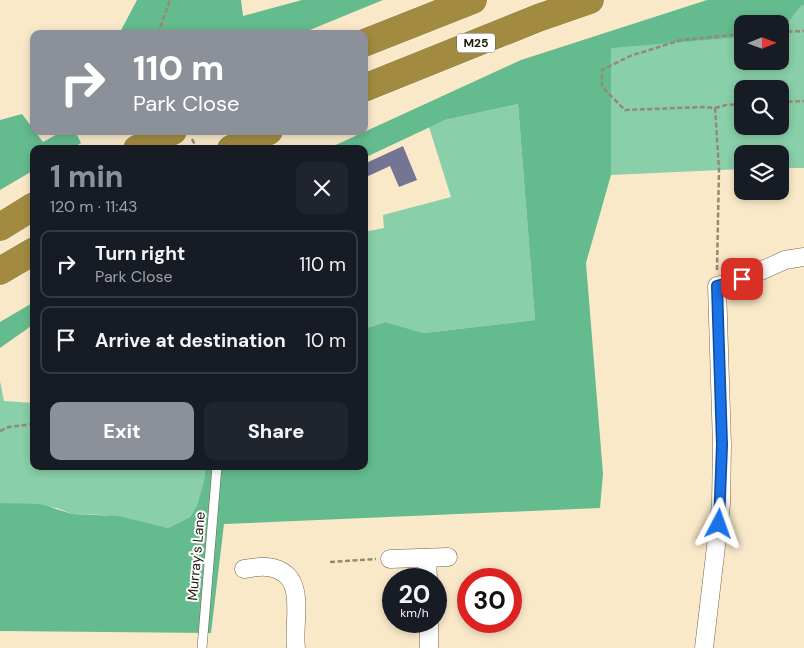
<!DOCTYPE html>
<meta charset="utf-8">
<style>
:root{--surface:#171b24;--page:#20242c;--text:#f1f3f6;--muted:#9ea1a6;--line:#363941;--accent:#8c9099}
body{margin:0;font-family:"DM Sans",sans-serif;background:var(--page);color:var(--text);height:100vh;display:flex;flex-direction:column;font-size:19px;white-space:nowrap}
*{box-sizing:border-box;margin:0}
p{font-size:16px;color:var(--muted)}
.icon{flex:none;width:28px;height:28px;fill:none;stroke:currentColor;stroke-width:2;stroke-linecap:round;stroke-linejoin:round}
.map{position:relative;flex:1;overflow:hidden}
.side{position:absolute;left:30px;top:145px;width:338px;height:325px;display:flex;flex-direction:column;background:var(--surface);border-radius:10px;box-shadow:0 2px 8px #0003}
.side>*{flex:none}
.hud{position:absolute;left:30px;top:30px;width:338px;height:105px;border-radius:10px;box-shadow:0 2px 8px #0003;background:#8c9099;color:#fff;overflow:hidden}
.needle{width:32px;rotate:89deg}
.buttons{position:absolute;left:734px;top:15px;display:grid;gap:10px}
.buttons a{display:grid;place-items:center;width:55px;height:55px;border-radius:10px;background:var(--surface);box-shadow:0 2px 8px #0003;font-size:25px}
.speed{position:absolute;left:382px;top:568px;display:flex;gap:10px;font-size:25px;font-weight:700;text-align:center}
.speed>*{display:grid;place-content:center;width:65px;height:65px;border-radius:50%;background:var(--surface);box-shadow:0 2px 8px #0003;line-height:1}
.speed small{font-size:12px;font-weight:400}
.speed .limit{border:8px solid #d22;background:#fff;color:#111}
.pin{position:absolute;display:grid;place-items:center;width:42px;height:42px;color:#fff;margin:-21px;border-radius:10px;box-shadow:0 2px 8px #0006}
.me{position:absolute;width:55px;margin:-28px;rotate:4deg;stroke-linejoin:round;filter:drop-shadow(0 0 4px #0008)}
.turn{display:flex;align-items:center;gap:18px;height:105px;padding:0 20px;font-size:22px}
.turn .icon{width:65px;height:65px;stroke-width:2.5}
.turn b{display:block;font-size:35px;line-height:42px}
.round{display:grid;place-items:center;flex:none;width:52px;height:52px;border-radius:10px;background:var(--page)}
.overview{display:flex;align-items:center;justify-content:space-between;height:85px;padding:0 20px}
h1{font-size:30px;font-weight:800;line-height:38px;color:var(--accent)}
.button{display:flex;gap:10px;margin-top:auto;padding:10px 20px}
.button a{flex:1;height:58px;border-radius:10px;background:var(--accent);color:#fff;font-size:20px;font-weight:800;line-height:58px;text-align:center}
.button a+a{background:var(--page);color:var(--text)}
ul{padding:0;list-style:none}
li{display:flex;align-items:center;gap:15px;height:68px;margin:0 10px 8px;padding:0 10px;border:2px solid var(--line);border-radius:10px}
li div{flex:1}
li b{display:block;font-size:19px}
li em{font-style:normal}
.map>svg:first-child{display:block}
.green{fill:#89cfa9;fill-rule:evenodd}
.forest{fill:#64bb8e}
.building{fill:#737593}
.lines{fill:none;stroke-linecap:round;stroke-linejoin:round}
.lane-casing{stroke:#746549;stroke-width:10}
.street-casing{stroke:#746549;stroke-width:19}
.highway-casing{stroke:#fff;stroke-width:29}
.path{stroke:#958973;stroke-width:2.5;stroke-dasharray:5 2.5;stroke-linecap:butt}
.lane{stroke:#fff;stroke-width:9}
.street{stroke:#fff;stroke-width:18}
.highway{stroke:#a28b40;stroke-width:28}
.route-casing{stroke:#114b97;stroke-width:12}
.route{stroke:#1a73e8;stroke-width:9}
.labels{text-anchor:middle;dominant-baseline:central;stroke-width:4;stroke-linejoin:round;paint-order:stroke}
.shield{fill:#fff;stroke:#645f57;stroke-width:1}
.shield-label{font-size:12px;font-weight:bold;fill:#211b0f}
.street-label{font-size:14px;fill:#211b0f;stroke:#fff}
</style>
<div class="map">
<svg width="804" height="648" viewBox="0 0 804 648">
<rect width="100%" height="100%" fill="#fae9c9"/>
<g class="green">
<path d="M804,5V168H780V154H742V169L611,175V47L742,37V61H780V33L801,6ZM742,89H780V126H742Z"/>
<path d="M518,104L535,320L424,333L385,322L364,329V232L384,228L383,215L451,197L429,127L445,120Z"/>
<path d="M0,381L4,401L34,403V466H205L204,481L197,505L190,517L168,528L104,515L72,514L57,508L0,503Z"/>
</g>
<g class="forest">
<path d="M137,0H241L243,16L302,0H383L300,34H119Z"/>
<path d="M707,0H804V5L801,6L780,33V24H742V37L611,48V175L586,263L603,474L600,508L224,524L211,633L0,631V503L40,504L72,514L118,516L168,528L190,517L197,505L204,481L205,466H364V329L385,322L424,333L535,320L518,104L445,120L364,158V149H327L521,60Z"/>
<path d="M22,114L43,142L63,131H75L81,143L71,149H34V170L0,190V120Z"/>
<path d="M34,302V324L0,348V322Z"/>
</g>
<path class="building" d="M403,146L417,180L399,187L390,166L364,178V164Z"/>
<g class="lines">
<defs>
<path id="lane" d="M202,648L217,466"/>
<g id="street">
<path d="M427,558L428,579"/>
<path d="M390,559L448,557"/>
<path d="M244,569C251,568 260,566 267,567C310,572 292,620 296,648"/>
<path d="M429,621V648"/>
<path d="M704,648L721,504L722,445L717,286L743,279L785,260L804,257"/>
</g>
<g id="highway">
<path d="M364,43L473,0"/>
<path d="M364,88L538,18L590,0"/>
<path d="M137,149L173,131"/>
<path d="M231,149L269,131"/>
<path d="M0,227L34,206"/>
<path d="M0,271L34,251"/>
</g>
</defs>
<use href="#lane" class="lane-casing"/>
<use href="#street" class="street-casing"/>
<use href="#highway" class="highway-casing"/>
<g class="path">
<path d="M780,32L804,31"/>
<path d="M158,34L170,0"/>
<path d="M780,102L804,101"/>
<path d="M715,108L726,105L742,104"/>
<path d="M192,139L197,149"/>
<path d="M717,270L719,169L715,108L704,107L625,110L602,87V70L630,56L681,40L742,34"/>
<path d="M0,431L9,427L34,424"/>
<path d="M330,562L376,559"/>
</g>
<use href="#lane" class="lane"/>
<use href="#street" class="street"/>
<use href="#highway" class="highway"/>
</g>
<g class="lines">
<defs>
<path id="route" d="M719,524L722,445L717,286L742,279"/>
</defs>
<use href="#route" class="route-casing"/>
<use href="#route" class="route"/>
</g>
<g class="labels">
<rect class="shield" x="457" y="33.5" width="38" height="19" rx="4"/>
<g class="shield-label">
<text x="476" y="43">M25</text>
</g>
<g class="street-label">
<text transform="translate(196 556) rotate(-85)">Murray's Lane</text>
</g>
</g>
</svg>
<div class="buttons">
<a><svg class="needle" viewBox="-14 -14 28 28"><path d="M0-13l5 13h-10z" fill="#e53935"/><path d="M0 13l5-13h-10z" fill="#9ea1a6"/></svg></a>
<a><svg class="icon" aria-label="search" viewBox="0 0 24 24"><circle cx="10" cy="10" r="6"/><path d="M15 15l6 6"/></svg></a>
<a><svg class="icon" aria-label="layers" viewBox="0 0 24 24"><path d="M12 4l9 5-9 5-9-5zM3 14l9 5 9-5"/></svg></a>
</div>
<div class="speed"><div>20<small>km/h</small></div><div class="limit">30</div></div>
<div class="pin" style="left:742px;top:279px;background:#d93025"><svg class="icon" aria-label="arrive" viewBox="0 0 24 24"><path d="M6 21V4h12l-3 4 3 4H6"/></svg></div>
<svg class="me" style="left:719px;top:524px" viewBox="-20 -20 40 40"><path d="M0-17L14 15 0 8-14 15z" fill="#1a73e8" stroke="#fff" stroke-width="4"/></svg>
<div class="hud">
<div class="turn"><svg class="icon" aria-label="right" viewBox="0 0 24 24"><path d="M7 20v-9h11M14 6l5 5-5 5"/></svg><div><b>110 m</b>Park Close</div></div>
</div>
<section class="side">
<div class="overview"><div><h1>1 min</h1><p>120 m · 11:43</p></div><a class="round"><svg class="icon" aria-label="close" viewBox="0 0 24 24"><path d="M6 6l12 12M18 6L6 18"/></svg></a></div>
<ul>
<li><svg class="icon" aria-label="right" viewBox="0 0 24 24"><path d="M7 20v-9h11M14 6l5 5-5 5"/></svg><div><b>Turn right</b><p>Park Close</p></div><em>110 m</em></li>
<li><svg class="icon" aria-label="arrive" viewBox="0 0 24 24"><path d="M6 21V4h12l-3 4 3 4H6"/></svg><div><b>Arrive at destination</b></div><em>10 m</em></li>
</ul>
<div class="button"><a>Exit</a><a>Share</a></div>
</section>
</div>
